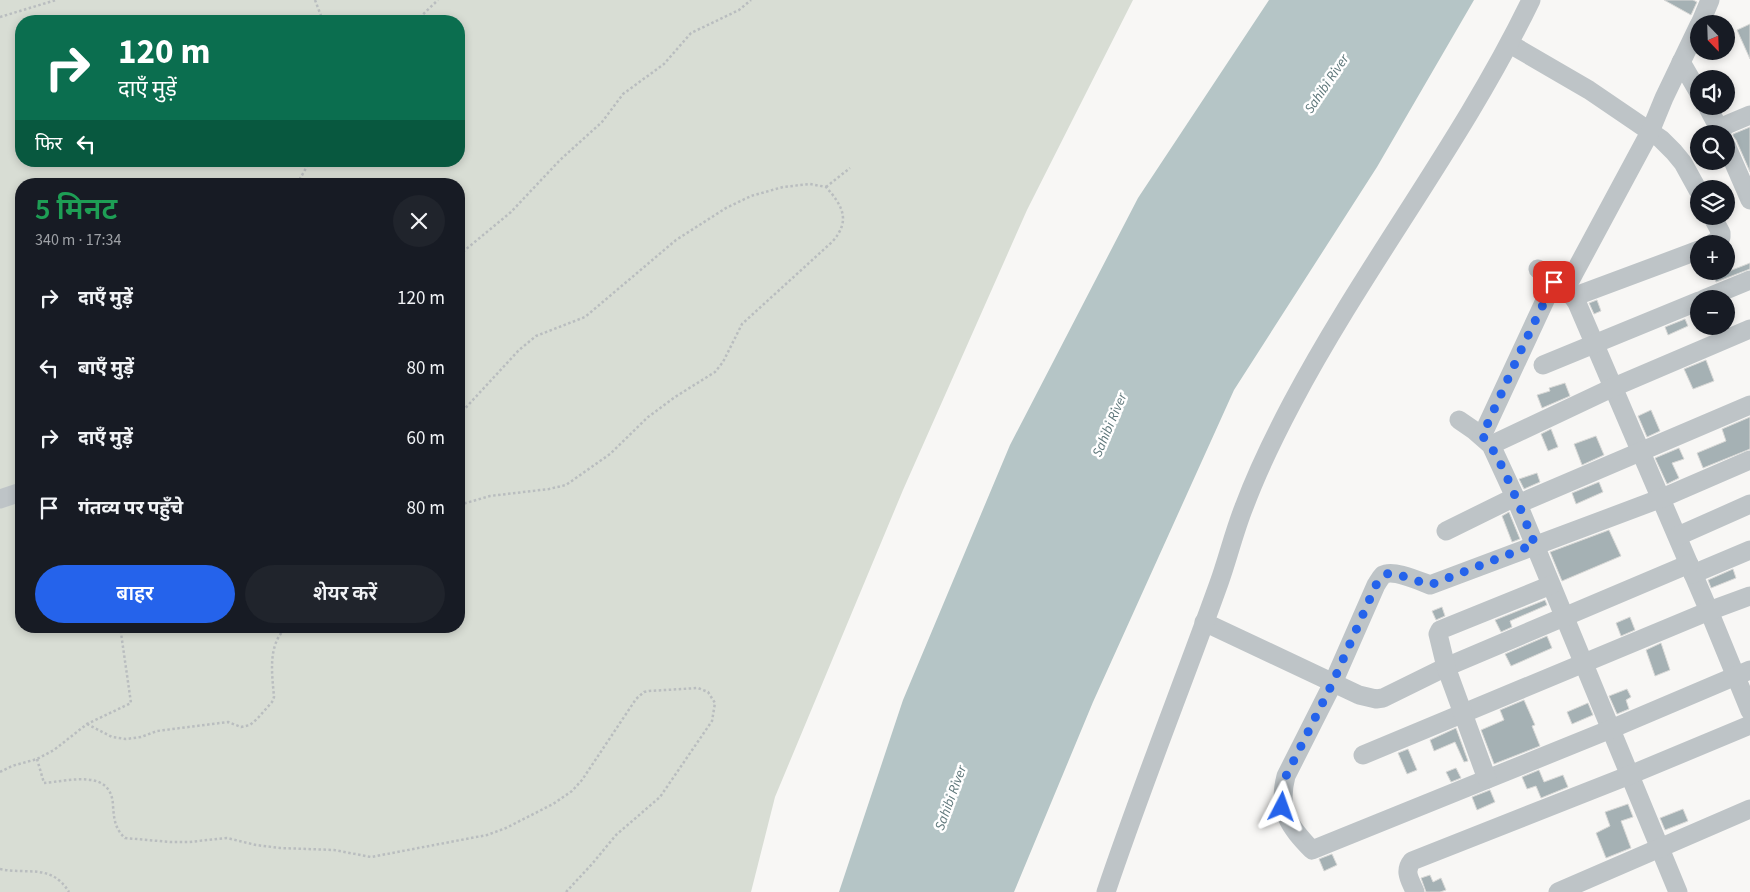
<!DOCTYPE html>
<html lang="hi">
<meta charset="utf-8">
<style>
:root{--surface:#171b24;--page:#20242c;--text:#f1f3f6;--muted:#9ea1a6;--accent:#2563eb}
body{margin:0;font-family:"Source Sans 3","Noto Sans Devanagari",sans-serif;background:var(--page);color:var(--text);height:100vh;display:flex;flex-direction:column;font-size:19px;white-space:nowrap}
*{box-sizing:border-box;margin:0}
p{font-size:16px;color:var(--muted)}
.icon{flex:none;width:28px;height:28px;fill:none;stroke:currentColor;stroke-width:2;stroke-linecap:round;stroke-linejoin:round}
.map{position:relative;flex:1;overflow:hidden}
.drawer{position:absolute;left:15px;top:178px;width:450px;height:455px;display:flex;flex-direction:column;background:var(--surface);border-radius:20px;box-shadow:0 2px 8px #0003}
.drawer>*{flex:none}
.guide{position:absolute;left:15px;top:15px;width:450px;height:152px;border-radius:20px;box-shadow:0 2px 8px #0003;background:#0b6e4f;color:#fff;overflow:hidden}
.needle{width:32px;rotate:157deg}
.tools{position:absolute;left:1690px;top:15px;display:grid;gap:10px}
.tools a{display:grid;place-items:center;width:45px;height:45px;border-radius:50%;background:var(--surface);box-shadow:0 2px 8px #0003;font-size:25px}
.pin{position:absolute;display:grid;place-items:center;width:42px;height:42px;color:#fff;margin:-21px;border-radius:10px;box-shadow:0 2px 8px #0006}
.me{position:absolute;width:55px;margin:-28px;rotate:4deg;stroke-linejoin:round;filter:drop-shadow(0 0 4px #0008)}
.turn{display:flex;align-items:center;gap:18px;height:105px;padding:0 20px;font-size:22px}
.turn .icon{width:65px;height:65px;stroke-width:2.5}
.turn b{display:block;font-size:35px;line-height:42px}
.then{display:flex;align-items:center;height:48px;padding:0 20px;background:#0003;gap:10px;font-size:19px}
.round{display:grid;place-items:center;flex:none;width:52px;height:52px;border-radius:26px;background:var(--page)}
.summary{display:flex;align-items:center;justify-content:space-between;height:85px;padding:0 20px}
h1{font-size:30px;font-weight:600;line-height:38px;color:#1e9e55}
.primary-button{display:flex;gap:10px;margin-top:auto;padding:10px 20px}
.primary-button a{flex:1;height:58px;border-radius:30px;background:var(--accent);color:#fff;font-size:20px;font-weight:600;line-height:58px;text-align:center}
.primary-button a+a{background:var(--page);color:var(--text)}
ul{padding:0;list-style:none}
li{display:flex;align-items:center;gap:15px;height:70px;padding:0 20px}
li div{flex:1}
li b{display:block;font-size:19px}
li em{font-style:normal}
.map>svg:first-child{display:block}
.green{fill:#d8ddd4;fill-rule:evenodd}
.water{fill:#b5c5c6}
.building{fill:#a5b1b4;stroke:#d9d9d7}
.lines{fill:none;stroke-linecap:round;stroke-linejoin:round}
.path{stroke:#b9bdbf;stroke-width:2.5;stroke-dasharray:2.5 2.5;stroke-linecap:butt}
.minor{stroke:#bec4c7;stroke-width:19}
.route{stroke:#2563eb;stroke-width:9;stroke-dasharray:0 16.2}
.labels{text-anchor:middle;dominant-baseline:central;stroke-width:5;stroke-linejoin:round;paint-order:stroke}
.water-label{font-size:14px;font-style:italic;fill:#5e777a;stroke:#fff}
</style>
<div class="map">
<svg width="1750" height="892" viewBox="0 0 1750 892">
<rect width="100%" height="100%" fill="#f8f7f5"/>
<path class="green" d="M0,0H1133L1027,210L903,490L775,797L751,892H0ZM21,21H459V161H21ZM21,184H459V626H21Z"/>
<path class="water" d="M1269,0H1474L1377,167L1234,390L1093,702L1014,892H839L903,700L1010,445L1138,198Z"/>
<g class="building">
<path d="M1664,0H1693L1697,2L1691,15Z"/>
<path d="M1750,24V59L1737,30Z"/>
<path d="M1750,127V172L1736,140L1733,136V134Z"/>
<path d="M1750,263V269L1716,282L1714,277Z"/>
<path d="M1597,300L1601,311L1594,314L1589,303Z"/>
<path d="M1685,319L1688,326L1668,335L1665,327Z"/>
<path d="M1706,360L1714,381L1693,389L1684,369Z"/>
<path d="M1565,383L1570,396L1542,408L1537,395L1550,391L1549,388Z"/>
<path d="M1651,410L1660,431L1647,437L1638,416Z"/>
<path d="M1750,417V449L1703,468L1697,453L1726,441L1722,429Z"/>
<path d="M1551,429L1558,447L1548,451L1541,434Z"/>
<path d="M1596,436L1604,455L1582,465L1574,444Z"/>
<path d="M1679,448L1684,459L1672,463L1679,478L1667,484L1655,458Z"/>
<path d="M1537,473L1540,482L1524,489L1519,479Z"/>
<path d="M1599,482L1603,492L1576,504L1572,493Z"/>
<path d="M1509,512L1520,539L1512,542L1502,516Z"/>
<path d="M1609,530L1621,556L1562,581L1550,552Z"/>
<path d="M1733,569L1736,578L1711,588L1708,580Z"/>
<path d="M1545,600L1547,605L1510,621L1512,627L1501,632L1495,620Z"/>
<path d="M1442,607L1445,616L1436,620L1432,611Z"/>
<path d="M1630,617L1635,630L1621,636L1616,623Z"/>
<path d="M1547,636L1552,648L1511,666L1505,654Z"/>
<path d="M1661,643L1670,670L1655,676L1646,650Z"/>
<path d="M1627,689L1631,697L1626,700L1629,709L1617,714L1609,696Z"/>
<path d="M1524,700L1535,725L1532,726L1540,746L1494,764L1481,730L1504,720L1500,710Z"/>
<path d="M1588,703L1593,715L1572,724L1567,712Z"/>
<path d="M1456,728L1468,761L1464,762L1455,742L1434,751L1430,740Z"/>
<path d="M1408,749L1417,770L1407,774L1398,753Z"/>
<path d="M1456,768L1461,778L1451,782L1446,772Z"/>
<path d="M1539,770L1544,782L1563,775L1568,787L1541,798L1536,786L1527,789L1522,777Z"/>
<path d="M1490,790L1495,802L1477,810L1472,797Z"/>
<path d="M1628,804L1633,817L1621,821L1631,848L1606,858L1596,833L1610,826L1605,812Z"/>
<path d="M1683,809L1688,821L1665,830L1660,818Z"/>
<path d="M1332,854L1337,865L1324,871L1319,859Z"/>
<path d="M1430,875L1433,882L1441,878L1446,890L1440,892H1426L1421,878Z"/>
</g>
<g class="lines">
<g class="path">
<path d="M315,0L323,21"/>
<path d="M0,17L56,0"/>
<path d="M416,21L438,0"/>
<path d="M297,184L310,161"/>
<path d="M826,187L850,168"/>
<path d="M459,255L511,212L560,160L602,122L623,94L664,64L691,33L739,10L751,0"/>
<path d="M459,415L519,350L536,336L585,317L676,240L726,208L751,196L783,187L810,184L826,187C843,206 851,221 832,242L742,324L723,362L715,372L675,397L648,417L610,454L566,485L549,489L490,496L459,505"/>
<path d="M87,724L112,737L126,739L141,737L157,731L228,722L241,727L250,725L257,719L272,702L274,697C272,673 267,643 288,626"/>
<path d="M37,759L44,783C69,781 112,768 113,806C114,819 115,829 125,838L170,842H189L227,838L256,845L280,848L334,850L371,857L487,835L506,828L553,804L572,791L582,780L636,699L644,692L649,691L698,688L708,692L715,703L712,721L660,797L616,835L592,864L566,892"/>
<path d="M0,772L12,766L37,759L54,750L87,724L131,703L120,626"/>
<path d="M0,869C27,875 51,863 69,892"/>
</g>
<g class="minor">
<path d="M1700,24L1710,0"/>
<path d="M1510,44L1589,90L1661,139L1674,152L1683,163L1699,192"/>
<path d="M1681,62L1699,93"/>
<path d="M1707,106L1722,134"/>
<path d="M1719,128L1750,115"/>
<path d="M1726,145L1750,200"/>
<path d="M1712,216L1721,233V237L1712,244"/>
<path d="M1538,269L1573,297L1577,303L1709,611L1750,711"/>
<path d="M1565,290L1650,132L1664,98L1699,25"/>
<path d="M1573,297L1699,250"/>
<path d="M1704,299L1750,280"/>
<path d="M1543,365L1699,301"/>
<path d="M1459,420L1475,431L1491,445L1515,497L1678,892"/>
<path d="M1482,436L1554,281"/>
<path d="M1491,445L1614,387L1750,329"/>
<path d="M1750,460L1662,498L1430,585C1419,581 1393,569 1383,575C1380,578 1378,582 1376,585L1333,683L1286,776C1277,811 1289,826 1312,850L1611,729L1750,670"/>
<path d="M0,499L21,492"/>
<path d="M1518,504L1750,405"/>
<path d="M1446,531L1515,497"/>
<path d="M1678,536L1750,504"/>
<path d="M1693,574L1750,550"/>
<path d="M1204,622L1359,695L1376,699L1383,698L1446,667L1689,564"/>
<path d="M1363,755L1709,611L1750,596"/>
<path d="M1487,779L1446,667L1438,634L1440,630L1551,585"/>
<path d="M1106,892C1141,788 1182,686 1219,583C1228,558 1234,532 1244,507C1257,472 1274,437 1292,403C1365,265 1463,141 1531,0"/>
<path d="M1415,892C1411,881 1403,872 1412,861L1630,775L1750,725"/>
<path d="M1558,892L1750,809"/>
</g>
</g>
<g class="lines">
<path class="route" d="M1282,807V792L1286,776L1333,682L1376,585C1381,578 1384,573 1393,573L1430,585L1535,544C1524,520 1500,451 1482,436L1522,348L1554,282"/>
</g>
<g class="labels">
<g class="water-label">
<text transform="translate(1327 84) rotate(-56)">Sahibi River</text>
<text transform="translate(1110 425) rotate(-67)">Sahibi River</text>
<text transform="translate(951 798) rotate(-70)">Sahibi River</text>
</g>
</g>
</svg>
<div class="tools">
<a><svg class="needle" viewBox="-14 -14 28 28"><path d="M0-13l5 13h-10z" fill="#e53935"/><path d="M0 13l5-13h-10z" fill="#9ea1a6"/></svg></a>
<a><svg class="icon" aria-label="sound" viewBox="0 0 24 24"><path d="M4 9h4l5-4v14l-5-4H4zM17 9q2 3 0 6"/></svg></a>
<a><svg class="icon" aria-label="search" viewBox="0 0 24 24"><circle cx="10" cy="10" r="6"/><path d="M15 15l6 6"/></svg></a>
<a><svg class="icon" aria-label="layers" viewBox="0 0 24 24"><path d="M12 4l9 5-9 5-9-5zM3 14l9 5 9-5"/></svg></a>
<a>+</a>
<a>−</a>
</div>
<div class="pin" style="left:1554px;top:282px;background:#d93025"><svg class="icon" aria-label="arrive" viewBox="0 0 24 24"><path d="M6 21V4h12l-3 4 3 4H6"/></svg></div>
<svg class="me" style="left:1282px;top:807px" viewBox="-20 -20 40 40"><path d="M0-17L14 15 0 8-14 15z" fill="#2563eb" stroke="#fff" stroke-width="4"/></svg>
<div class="guide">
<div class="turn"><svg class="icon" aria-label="right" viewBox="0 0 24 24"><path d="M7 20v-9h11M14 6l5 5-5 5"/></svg><div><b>120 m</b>दाएँ मुड़ें</div></div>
<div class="then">फिर<svg class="icon" aria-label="left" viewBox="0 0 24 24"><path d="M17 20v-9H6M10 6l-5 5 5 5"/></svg></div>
</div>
<section class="drawer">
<div class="summary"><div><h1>5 मिनट</h1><p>340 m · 17:34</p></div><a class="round"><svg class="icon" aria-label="close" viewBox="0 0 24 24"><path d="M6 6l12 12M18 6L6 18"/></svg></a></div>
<ul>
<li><svg class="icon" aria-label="right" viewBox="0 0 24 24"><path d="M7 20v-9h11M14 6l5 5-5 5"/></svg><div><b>दाएँ मुड़ें</b></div><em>120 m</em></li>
<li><svg class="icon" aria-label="left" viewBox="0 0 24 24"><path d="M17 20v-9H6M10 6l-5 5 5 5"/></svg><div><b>बाएँ मुड़ें</b></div><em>80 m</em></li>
<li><svg class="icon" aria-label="right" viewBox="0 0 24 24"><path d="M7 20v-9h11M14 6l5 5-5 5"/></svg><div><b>दाएँ मुड़ें</b></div><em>60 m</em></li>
<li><svg class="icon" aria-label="arrive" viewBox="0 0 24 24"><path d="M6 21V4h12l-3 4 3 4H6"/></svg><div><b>गंतव्य पर पहुँचे</b></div><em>80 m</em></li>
</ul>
<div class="primary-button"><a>बाहर</a><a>शेयर करें</a></div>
</section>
</div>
